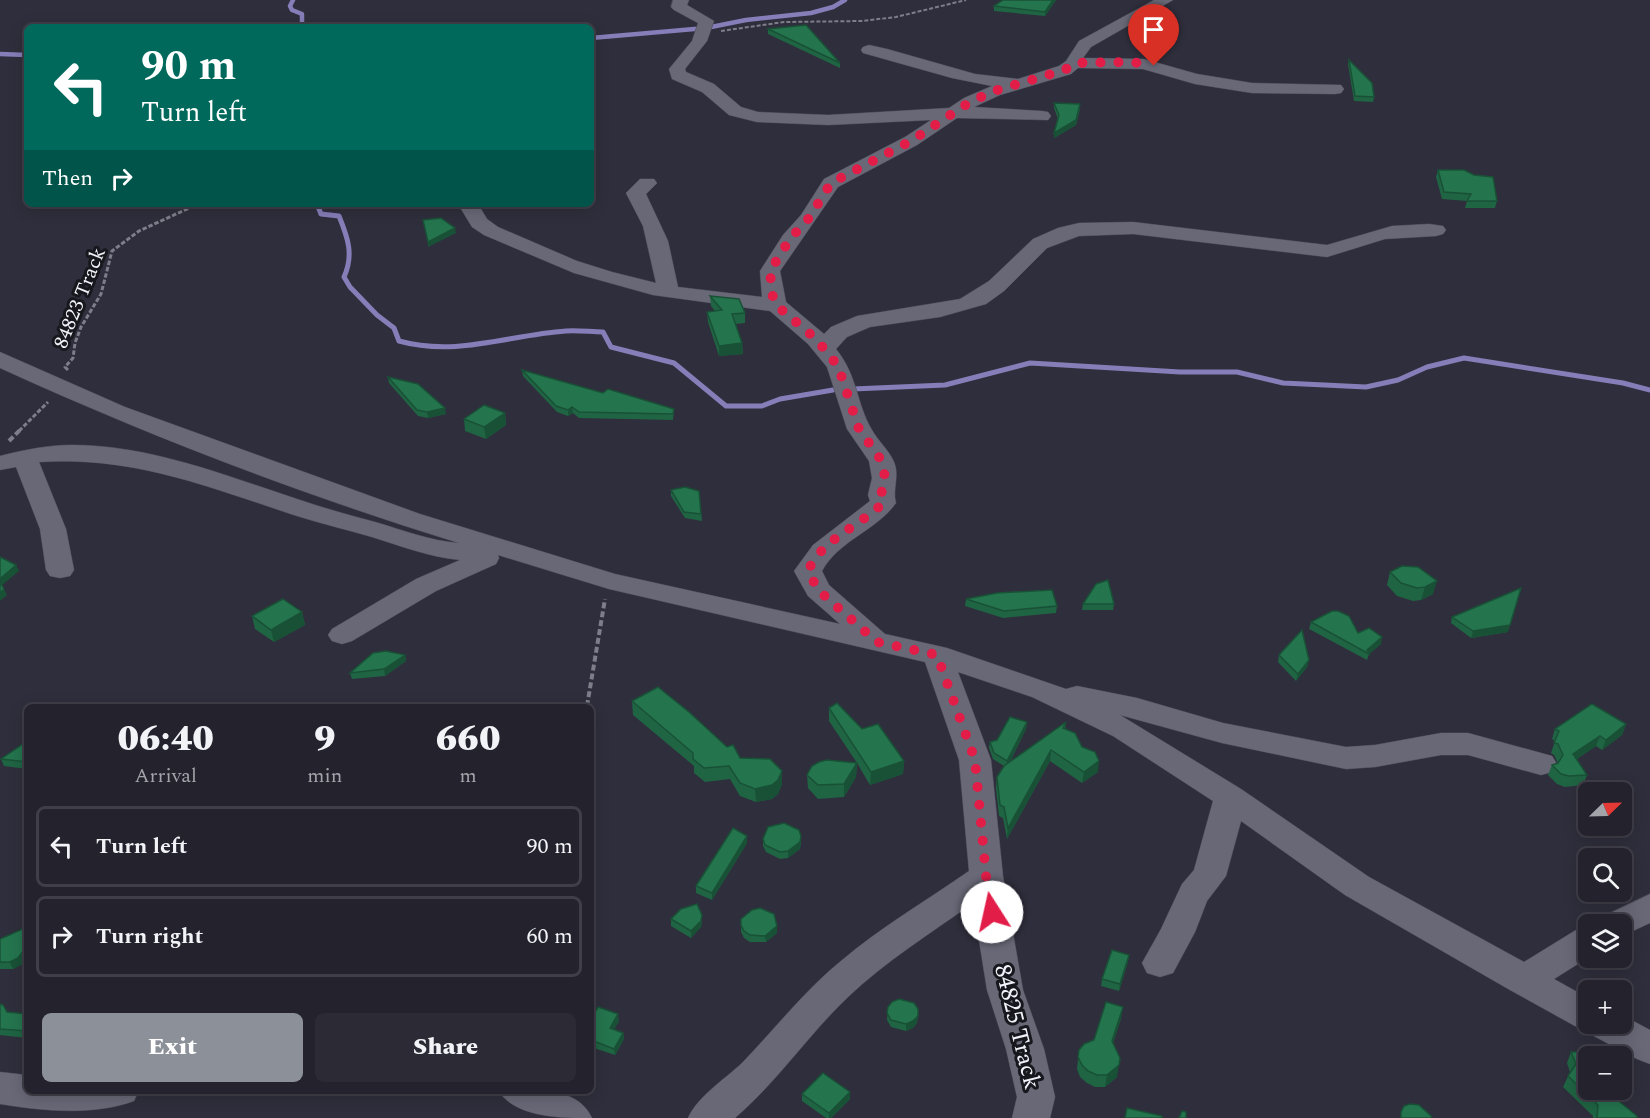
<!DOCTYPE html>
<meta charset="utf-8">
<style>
:root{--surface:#23222d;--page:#2b2a35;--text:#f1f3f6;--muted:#a3a4aa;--line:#403f49;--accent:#8c9099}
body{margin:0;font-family:Spectral,serif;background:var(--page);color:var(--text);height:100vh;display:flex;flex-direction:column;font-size:22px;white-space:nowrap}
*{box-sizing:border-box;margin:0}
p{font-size:20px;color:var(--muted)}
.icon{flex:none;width:33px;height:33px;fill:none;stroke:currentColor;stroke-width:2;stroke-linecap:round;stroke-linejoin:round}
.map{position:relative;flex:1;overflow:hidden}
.panel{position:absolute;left:24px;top:704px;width:570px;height:390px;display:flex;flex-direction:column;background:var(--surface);border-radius:9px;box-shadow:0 3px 15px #0003,0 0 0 2px var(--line)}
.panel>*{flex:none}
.guide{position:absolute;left:24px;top:24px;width:570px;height:183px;border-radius:9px;box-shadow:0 3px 15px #0003,0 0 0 2px var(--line);background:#00695c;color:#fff;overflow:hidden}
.needle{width:39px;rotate:67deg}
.tools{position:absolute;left:1578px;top:782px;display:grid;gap:12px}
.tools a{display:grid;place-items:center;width:54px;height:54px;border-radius:9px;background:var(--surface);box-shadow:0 3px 15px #0003,0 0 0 2px var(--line);font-size:30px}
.pin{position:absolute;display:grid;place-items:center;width:51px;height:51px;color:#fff;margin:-62px -26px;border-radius:50% 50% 50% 0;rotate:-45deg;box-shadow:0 0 6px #0007}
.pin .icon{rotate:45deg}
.me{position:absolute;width:66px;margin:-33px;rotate:350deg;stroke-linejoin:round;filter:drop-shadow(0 0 4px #0008)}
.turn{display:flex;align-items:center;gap:21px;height:126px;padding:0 18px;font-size:27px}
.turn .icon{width:78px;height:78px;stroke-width:2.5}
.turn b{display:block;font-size:42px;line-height:51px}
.then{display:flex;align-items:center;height:57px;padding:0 18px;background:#0003;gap:12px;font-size:22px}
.eta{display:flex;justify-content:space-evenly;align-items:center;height:102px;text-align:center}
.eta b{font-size:36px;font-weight:800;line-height:42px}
.primary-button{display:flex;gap:12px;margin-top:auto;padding:12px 18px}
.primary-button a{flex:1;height:69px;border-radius:9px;background:var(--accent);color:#fff;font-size:24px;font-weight:800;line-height:69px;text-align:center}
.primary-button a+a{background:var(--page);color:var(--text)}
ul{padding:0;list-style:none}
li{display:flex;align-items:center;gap:18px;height:81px;margin:0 12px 9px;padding:0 6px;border:3px solid var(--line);border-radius:9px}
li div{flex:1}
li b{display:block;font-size:22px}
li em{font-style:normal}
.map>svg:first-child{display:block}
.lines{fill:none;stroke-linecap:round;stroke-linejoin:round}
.stream-far1{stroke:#857eb8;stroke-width:4.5}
.stream{stroke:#857eb8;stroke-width:5}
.minor-casing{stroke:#4c4b57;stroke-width:1}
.path-far2{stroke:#7e7d89;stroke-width:2;stroke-dasharray:4 2;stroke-linecap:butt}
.path-far1{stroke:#7e7d89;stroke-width:3;stroke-dasharray:4.5 2;stroke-linecap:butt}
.path{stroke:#7e7d89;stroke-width:4;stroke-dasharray:6 3;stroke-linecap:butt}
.minor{fill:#686877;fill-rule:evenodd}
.wall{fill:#1f6443}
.shaded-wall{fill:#195137}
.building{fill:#24744e;stroke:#195137;stroke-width:1.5}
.route{stroke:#e11d48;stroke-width:10;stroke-dasharray:0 18}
.labels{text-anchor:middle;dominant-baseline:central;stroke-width:6;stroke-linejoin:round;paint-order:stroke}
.street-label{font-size:20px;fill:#f2f2fb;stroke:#17171d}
.near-street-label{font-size:24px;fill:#f2f2fb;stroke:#17171d}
</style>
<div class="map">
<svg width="1650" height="1118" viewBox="0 0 1650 1118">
<rect width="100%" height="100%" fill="#2f2e3c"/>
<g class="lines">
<g class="stream-far1">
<path d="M293,0L290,6L292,10L302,14V27"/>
<path d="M591,38L706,28L746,20L811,13L833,7L845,0"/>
<path d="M0,54L27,55"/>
</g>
<g class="stream">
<path d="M317,204L321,214L339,216C348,238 354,255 344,277L350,287L377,315L394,328L399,341C457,357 508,335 566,331C578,330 591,332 603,332L611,347L674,363L726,406H762L780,399L833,390"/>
<path d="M853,389L945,385L1030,363L1180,372H1237L1283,383L1366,387L1398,380L1427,367L1464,358L1623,383L1650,390"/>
</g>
<defs>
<g id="minor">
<path d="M673,0H689L687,5L714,21L707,41L685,69L686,72L714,84L741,107L758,112L828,115L949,108L964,98L992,86L952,78L863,53L861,50L863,47L869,45L887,49L975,74L1018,79L1059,66L1066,61L1079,41L1154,0H1173L1091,47L1083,58L1144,59L1197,74L1252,83L1341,85L1344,89L1341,93L1335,94L1252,93L1195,84L1143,69L1078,68L1071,74L1000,95L974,107L1042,111L1048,112L1051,116L1048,120L957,118L917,145L838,187L780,271L786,302L824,334L831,327L857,316L960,299L989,281L1033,239L1058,228L1079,223L1133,222L1327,245L1392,226L1429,224L1443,226L1446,230L1443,234L1436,236L1385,239L1327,257L1133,234L1079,236L1047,248L1004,291L986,304L940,317L870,327L847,337L836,349C858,376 856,403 872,430C878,441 889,450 894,462C900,476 892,489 896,503C876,531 839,540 822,571L829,585L885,634L947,648L1066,689L1077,686L1137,698L1223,723L1346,747L1375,745L1441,733H1468L1552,756L1557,764L1552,772L1541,775L1468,755H1441L1375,767L1346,769L1222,743L1120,715L1241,789L1369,877L1524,962L1576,930L1588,926L1589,957L1554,979L1588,998V1023H1622V1015L1650,1030V1064L1637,1059L1590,1034L1588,1030L1575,1026L1510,990L1345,895L1241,821L1226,876L1207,901L1195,932L1173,973L1160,977L1147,973L1142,963L1161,929L1182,884L1194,870L1213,801L1113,736L1032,697L958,672L991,760L1003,876L1023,990L1044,1049L1055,1097L1050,1118H1012L1017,1097L1006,1049L987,990L973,903C931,933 886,961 848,997C808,1035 777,1082 735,1118H688C698,1096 724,1080 742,1063C775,1029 804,991 841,961C881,927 926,901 969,871L959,760L925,662L609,589L498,555L499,558L496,564L436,591L352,641L342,644L332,641L328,635L332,629L416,579L460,560C429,557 401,546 372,537C341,528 310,521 279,510C198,483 127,456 39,462L66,529L74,570L70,576L60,578L50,576L46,570L40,529L16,467L0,470V456C24,450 47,445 72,445C149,445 224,475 297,499C323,508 349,515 375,522C403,530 430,541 459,543C303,495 149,436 0,368V352L125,407L420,514L615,574L840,624L808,596L794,571L813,545L870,501L868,495L872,478L869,461L847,429L827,367L808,344L770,311L653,295L574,273L484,235L472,227L458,204H478L487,219L498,227L577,261L612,272L656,283L643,226L626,193L640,179H654L657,183L646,194L668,241L678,287L762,297L760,271L783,235L801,215L824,179L905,137L931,120L828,125L757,122L729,115L702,92L672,79L669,69L692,41L698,23L674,10L671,7Z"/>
<path d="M1650,894V923L1622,936V924H1601L1606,915Z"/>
<path d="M0,1072L27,1075V1090H139L134,1101C93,1116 42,1111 0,1104Z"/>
<path d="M498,1090C530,1090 576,1084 592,1118C561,1118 515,1118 498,1090Z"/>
</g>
</defs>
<use href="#minor" class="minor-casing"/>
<path class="path-far2" d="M721,31L784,22L862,21L896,17L966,0"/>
<g class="path-far1">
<path d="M68,370L65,367L73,358L75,343L81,327L101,294L112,251L139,231L198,204"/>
<path d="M19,431L48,402"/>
</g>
<g class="path">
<path d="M9,441L20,430"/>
<path d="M587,706L605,599"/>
</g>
<use href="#minor" class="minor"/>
</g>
<g class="wall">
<path d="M1056,0L1045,16L994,11V6Z"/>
<path d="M768,29L840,63V68L768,34Z"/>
<path d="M1349,60L1374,97L1373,102L1354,101L1348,64Z"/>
<path d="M1054,103L1080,109L1076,125L1054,138L1058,119L1054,108Z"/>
<path d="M1438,170L1497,201L1495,208H1465L1467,201L1442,199L1436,177Z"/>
<path d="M710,296L745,313V323L735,324L742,343L743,354L719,356L708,322L707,312L715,311L711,306Z"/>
<path d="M522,370L603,393L674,409L673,420L579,418L573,413L568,416L557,412L523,376Z"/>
<path d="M388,377L446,414L428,418L418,416L389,383Z"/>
<path d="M505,413L506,425L486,439L465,431L464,419Z"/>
<path d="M671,490L699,491L702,521L685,518L671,496Z"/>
<path d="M1402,566L1433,594L1421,600L1413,601L1397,596L1387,585L1390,572Z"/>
<path d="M966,599L1057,606L1056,613L1003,618L965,606Z"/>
<path d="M1083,604H1114L1113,610H1082Z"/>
<path d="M302,612L305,625L274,642L255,629L252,616Z"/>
<path d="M1452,617L1508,632L1471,638L1451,623Z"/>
<path d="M1311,622L1358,633L1381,644L1369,654L1367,660L1309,629Z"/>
<path d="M405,655L406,661L385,676L352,679L350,673Z"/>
<path d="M1279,655L1309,660L1307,667L1296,681L1278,662Z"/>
<path d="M632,701L727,747L740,758L782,771V784L778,794L772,799L756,802L740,796L730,779L705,782L694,773V766L633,715Z"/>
<path d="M829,708L862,729L904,761L903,774L870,785L857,763L856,777L844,797L818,799L808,788L807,775L857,763L829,721Z"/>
<path d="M1027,722L1026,729L1010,762L1066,722L1065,729L1082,747L1098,772L1082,783L1050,761L1007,839L1003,818L999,816L996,788L997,777L1004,766L993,759L989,748L990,742L997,740Z"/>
<path d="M1626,724L1622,735L1602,750L1596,746L1577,759L1587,775L1583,785L1565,787L1557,784L1548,775L1552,765L1558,763L1554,755L1551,753L1555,741L1552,739L1555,729Z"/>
<path d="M27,742V769L4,766L1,759Z"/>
<path d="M763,839L801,842L800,849L788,858L780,859L766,852L763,846Z"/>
<path d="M747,843L712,900L696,893V886Z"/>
<path d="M702,915V922L701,927L691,938L671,926V919Z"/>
<path d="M741,925L777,926V933L766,942H750L744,938L741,932Z"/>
<path d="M25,928L27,934V957L21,965L13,969H0V939Z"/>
<path d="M1129,955L1128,962L1119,991L1101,986L1102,979Z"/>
<path d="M0,1004L7,1012L27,1014V1038L0,1035Z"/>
<path d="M888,1007L918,1009L917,1023L913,1028L906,1031L891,1027L887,1020Z"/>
<path d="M591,1019L619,1021L614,1029L623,1033L624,1039L615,1055L591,1047Z"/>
<path d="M1121,1019L1113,1043L1117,1077L1105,1087H1095L1087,1083L1080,1077L1077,1069L1079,1050Z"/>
<path d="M1571,1052L1595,1056L1610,1094L1637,1118H1593V1116L1563,1087L1570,1072L1567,1063Z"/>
<path d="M850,1092V1099L831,1118H826L802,1101V1094Z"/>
</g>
<g class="shaded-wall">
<path d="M1053,0H1056L1045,16V12Z"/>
<path d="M1080,104L1076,125L1054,138V133Z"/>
<path d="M455,228L456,233L428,247V242Z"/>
<path d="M742,343L743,354L719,356V346Z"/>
<path d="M572,407L573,413L568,416V410Z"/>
<path d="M445,408L446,414L428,418L427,412Z"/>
<path d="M505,413L506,425L486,439L484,427Z"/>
<path d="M16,565L19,571L1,586L0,579Z"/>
<path d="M1437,581L1433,594L1421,600L1425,587Z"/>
<path d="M4,589L7,595L0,601V593Z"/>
<path d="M302,612L305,625L274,642L271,630Z"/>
<path d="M1510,625L1508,632L1471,638L1473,631Z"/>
<path d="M1382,637L1381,644L1369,654L1367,650Z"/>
<path d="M405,655L406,661L385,676L384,669Z"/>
<path d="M1309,660L1307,667L1296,681L1298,674Z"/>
<path d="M1027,722L1026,729L1007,768V761Z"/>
<path d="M1626,724L1622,735L1602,750L1606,740Z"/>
<path d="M1600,736L1596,746L1569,764L1573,754Z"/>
<path d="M1051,750L1050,761L1007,839L1008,828Z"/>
<path d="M904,761L903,774L870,785L871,772Z"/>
<path d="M1099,761L1098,772L1082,783L1084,772Z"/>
<path d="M857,763L856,777L844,797V784Z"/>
<path d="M782,771V784L778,794L772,799L756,802L755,789Z"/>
<path d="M747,836V843L712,900V893Z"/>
<path d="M801,836L800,849L788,858V851Z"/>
<path d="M702,915V922L701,927L691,938V931Z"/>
<path d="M777,926V933L766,942L765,936Z"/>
<path d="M27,946V957L21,965L13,969L10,962Z"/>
<path d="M1129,955L1128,962L1119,991L1120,984Z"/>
<path d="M1123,1007L1121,1019L1110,1052L1112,1041Z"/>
<path d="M618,1014L619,1021L611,1035L610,1028Z"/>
<path d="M918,1016L917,1023L913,1028L906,1031V1024Z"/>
<path d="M623,1033L624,1039L615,1055L614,1049Z"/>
<path d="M1119,1065L1117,1077L1105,1087L1107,1075Z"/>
<path d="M850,1092V1099L831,1118H829V1113Z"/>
</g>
<g class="building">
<path d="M1003,0H1053L1045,12L994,6Z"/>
<path d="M806,25L840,63L768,29Z"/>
<path d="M1349,60L1372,83L1374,97L1355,96Z"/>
<path d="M1054,103L1080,104L1076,120L1054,133L1059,115Z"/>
<path d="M1438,170H1464L1474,175L1493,177L1497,201H1467L1471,194L1444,192Z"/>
<path d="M441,218L455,228L428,242L423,220Z"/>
<path d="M710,296L739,299L745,313L732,314L742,343L719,346L707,312L722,310Z"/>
<path d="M522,370L603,393L608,389L674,409L673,414L579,412L572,407L568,410L556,406Z"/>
<path d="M388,377L418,384L445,408L427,412L417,410Z"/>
<path d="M484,405L505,413L484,427L464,419Z"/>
<path d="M685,487L699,491L701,514L684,512L671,490Z"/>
<path d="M0,557L16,565L0,579Z"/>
<path d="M1402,566L1418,567L1437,581L1425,587L1417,588L1401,583L1390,572Z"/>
<path d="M1108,580L1114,604H1083L1096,584Z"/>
<path d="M0,582L4,589L0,593Z"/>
<path d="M1521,588L1510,625L1473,631L1452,617Z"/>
<path d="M1052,590L1057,606L1004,611L966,599L997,593Z"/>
<path d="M283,599L302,612L271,630L252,616Z"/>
<path d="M1332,611H1338L1349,616L1358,633L1369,628L1382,637L1367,650L1369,654L1311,622Z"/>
<path d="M1302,630L1309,660L1298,674L1279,655Z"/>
<path d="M386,651L405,655L384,669L350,673L373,653Z"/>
<path d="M658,687L689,712L727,747L733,745L740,758L770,759L782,771L778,780L772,785L755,789L740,783L729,766L704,768L693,759V753L632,701Z"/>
<path d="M837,703L862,729L878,724L904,761L871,772L829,708Z"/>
<path d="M1592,704L1626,724L1606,740L1600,736L1573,754L1587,775L1569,776L1561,774L1552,765L1558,763L1563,755L1558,744L1554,743L1559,731L1555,729Z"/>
<path d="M1010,717L1027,722L1007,761L994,753L990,742L997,740Z"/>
<path d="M1066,722L1063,728L1075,733L1082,747L1095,752L1099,761L1084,772L1051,750L1008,828L1004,807L1000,805L997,777L1004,766Z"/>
<path d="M26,742H27V762L1,759Z"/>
<path d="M827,760L857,763L844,784L818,785L807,775L812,766L819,762Z"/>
<path d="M784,823L799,830L801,836L800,842L788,851L780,852L765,845L763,839L768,827Z"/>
<path d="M733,828L747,836L712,893L696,886Z"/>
<path d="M697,904L702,915L701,921L691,931L671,919L681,909Z"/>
<path d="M760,908L774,914L777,926L765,936L750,935L744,931L741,925V919L752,910Z"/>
<path d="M25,928L27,946L18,958L10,962H0V939Z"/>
<path d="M1112,950L1129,955L1120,984L1102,979Z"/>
<path d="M899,999L914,1003L918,1009V1016L913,1021L906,1024L891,1020L887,1013L888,1007L892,1002Z"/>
<path d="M1106,1002L1123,1007L1112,1041L1120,1058L1119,1065L1107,1075H1097L1088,1071L1082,1065L1078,1057L1079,1050L1084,1044L1094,1040Z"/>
<path d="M0,1004L3,1005L7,1012L27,1014V1031L0,1029Z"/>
<path d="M598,1007L618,1014L610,1028L623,1033L614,1049L591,1040V1019Z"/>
<path d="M1571,1052H1594L1595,1056H1588V1089H1612L1610,1094L1637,1116V1118H1597L1598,1105L1568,1076L1576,1064Z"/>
<path d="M823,1073L850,1092L829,1113L802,1094Z"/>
<path d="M1410,1104L1419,1105L1431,1116L1432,1118H1401V1112L1404,1106Z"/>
<path d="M1127,1108L1162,1116V1118H1125Z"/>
<path d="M1182,1111L1186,1112V1118H1179Z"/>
</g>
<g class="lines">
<path class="route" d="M992,912L986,876L975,760L937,655L877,642L818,590L808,571C822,539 859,527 883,503L881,495L885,477L881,460L859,429L838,366L816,339L776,305L772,294L770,271L790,239L809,218L831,183L911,141L970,102L994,91L1065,70L1074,63L1132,62L1154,66"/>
</g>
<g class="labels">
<g class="street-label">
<text transform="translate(80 298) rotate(-68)">84823 Track</text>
</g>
<g class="near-street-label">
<text transform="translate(1017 1027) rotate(76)">84825 Track</text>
</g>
</g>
</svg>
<div class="tools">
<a><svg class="needle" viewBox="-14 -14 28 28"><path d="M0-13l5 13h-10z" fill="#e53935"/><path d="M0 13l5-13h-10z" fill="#a3a4aa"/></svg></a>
<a><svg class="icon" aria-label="search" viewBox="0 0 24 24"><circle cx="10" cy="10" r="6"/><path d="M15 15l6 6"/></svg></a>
<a><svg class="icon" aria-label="layers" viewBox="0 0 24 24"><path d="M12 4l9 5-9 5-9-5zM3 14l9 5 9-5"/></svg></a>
<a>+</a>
<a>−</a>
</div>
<div class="pin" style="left:1154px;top:66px;background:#d93025"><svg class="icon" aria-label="arrive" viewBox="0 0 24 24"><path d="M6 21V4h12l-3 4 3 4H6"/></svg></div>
<svg class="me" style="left:992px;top:912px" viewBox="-20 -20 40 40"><circle r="19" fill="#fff"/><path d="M0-13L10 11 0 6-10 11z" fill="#e11d48"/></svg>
<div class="guide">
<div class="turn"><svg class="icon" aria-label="left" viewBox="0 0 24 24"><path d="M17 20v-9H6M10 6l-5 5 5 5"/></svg><div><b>90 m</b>Turn left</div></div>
<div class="then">Then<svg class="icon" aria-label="right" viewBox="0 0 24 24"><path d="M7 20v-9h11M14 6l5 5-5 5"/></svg></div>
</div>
<section class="panel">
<div class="eta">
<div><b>06:40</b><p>Arrival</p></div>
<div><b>9</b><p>min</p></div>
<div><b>660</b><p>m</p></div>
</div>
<ul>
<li><svg class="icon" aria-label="left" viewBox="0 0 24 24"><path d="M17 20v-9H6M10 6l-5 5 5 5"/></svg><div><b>Turn left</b></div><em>90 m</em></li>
<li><svg class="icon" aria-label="right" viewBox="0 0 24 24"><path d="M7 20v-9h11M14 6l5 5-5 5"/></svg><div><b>Turn right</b></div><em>60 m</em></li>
</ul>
<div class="primary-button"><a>Exit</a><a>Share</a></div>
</section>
</div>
